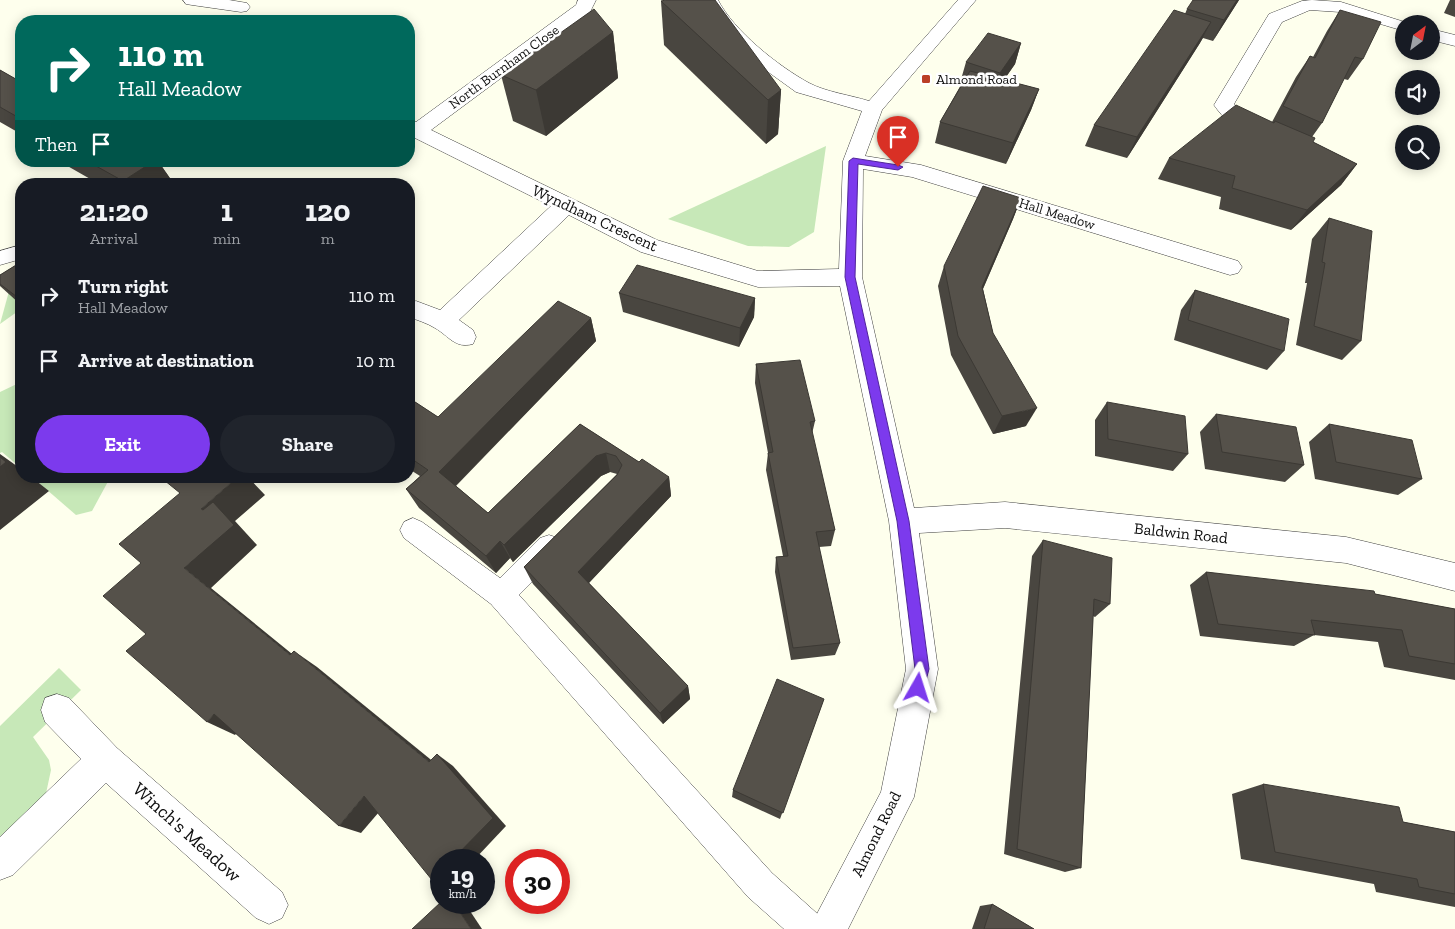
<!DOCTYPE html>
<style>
:root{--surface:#171b24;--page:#20242c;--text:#f1f3f6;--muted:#9ea1a6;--accent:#7c3aed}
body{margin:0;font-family:"Zilla Slab",serif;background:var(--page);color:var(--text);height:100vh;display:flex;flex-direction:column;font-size:19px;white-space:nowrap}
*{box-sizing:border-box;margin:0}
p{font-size:16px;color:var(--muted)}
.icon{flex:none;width:28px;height:28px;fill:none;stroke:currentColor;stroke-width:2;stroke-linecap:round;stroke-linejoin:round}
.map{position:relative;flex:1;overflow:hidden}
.details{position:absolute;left:15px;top:178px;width:400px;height:305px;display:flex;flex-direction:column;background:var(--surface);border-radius:20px;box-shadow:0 2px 12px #0003}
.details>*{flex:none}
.banner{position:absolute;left:15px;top:15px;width:400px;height:152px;border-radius:20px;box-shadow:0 2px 12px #0003;background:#00695c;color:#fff;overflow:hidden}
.needle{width:32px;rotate:32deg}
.tools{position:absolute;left:1395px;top:15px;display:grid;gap:10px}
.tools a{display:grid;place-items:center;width:45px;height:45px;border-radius:50%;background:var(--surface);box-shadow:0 2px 12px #0003;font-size:25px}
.speed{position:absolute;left:430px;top:849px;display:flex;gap:10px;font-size:25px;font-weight:700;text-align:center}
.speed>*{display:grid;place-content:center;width:65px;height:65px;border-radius:50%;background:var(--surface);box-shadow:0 2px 12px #0003;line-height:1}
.speed small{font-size:12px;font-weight:400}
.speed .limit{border:8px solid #d22;background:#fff;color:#111}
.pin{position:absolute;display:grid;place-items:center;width:42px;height:42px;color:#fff;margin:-51px -21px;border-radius:50% 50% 50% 0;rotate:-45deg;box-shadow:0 0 5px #0007}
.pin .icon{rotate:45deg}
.me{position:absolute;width:55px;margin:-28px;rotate:6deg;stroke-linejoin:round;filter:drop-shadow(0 0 4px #0008)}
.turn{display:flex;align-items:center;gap:18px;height:105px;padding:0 20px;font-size:22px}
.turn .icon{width:65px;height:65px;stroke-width:2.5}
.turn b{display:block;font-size:35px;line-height:42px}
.then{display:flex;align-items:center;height:48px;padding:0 20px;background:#0003;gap:10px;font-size:19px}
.eta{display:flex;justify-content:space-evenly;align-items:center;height:85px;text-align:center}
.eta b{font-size:30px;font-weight:700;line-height:35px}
.primary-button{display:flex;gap:10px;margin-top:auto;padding:10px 20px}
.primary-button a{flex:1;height:58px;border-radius:30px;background:var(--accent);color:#fff;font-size:20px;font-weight:700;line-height:58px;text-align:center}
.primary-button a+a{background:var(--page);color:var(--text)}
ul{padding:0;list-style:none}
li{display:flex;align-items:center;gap:15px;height:65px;padding:0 20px}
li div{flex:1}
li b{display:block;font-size:19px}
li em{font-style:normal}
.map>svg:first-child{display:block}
.green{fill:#c7e8b8}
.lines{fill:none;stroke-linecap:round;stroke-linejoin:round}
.lane-casing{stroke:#404040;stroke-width:1}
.street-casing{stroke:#404040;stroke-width:1}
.lane{fill:#fff;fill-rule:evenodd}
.street{fill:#fff;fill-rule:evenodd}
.wall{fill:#494640}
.shaded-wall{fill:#3c3934}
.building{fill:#55514a;stroke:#3c3934}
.route{fill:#7c3aed;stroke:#51269a}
.poi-dot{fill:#bb3f27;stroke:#fff;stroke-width:2}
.labels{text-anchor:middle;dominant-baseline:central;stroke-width:5;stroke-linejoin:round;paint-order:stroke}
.far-street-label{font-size:14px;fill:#0d0d0d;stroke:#fff}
.far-poi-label{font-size:14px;fill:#0d0d0d;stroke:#fff;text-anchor:start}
.street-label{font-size:16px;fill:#0d0d0d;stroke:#fff}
.near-street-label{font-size:19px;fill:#0d0d0d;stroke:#fff}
</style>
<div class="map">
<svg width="1455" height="929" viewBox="0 0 1455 929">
<rect width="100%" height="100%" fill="#feffed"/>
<g class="green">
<path d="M826,146L814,232L789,247L748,246L668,219Z"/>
<path d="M21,273V309L0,324L11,284Z"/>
<path d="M21,382V468L2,452L0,453V392Z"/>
<path d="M31,476H111L92,511L76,515Z"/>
<path d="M59,668L81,690L33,737L49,760L51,770L45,798L0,847V726Z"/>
</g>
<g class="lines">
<defs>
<g id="lane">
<path d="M21,245V259L0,265V251Z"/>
<path d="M413,518L422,522L500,578L540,538L549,535L558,538L562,547L558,556L519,595L772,873L821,917L826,929H784L748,897L491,604L404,538L400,530L404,522Z"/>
</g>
<g id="street">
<path d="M183,0H229L247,3L250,7L247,11L241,12L192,5L186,4Z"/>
<path d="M578,0H596L590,12L431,130L657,240L758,271L839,269L843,161L862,111L796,92L742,53L712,21L700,0H718C734,31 778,66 809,83C826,92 850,95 869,101L958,0H976L882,110L865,156L921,165L1238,261L1242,267L1238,273L1230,275L912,177L863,169L862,277L914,508L1005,502L1346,537L1455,563V591L1346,563L1005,528L919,533L938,669L914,797L848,929H809L881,792L906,669L889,521L840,286L758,287L641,252L569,215L459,320L473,330L476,337L473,344C455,349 449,336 435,328C427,323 417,320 409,317V303L416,301L440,310L551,206L409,135V121L416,122L576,5Z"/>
<path d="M1312,0L1341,2L1411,24H1404V31L1340,12L1310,10L1282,22L1234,104L1250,120L1266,127L1269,131L1266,135C1246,141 1225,121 1214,105L1269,14L1302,1Z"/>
<path d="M1431,29L1455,35V46L1431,40Z"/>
<path d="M57,694L69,698L117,748L282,892L288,905L282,918L269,924L256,918L106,783L13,875L0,880V837L81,759L45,722L41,710L45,698Z"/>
</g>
</defs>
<use href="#lane" class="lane-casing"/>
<use href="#street" class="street-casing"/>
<use href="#lane" class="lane"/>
<use href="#street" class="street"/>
</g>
<g class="wall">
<path d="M1239,0L1213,41L1203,38L1127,158L1085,146L1094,125L1185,14L1187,9Z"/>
<path d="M1450,0H1455V17L1444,13Z"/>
<path d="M661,1L781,90L778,134L766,144L664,45Z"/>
<path d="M1340,10L1363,59L1348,80L1344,79L1322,123L1312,137L1313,142L1357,164L1341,185L1291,230L1219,209L1221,197L1158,179L1169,158L1272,122L1296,77L1310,56L1313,57L1327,31Z"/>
<path d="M613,32L618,78L546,136L513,121L501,75Z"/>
<path d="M1021,43L1015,64L1004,80L1039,89L1031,110L1006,164L935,143L940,122L962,83H960L966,62Z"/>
<path d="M0,70L21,82V134L0,122Z"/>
<path d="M62,161H158L174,184H99L64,164Z"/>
<path d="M1021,198L1013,219L983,289L993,333L1026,426L993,434L951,355L938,286L944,266Z"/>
<path d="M1329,218L1361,341L1342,360L1296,345L1307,283H1305L1312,239Z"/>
<path d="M21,262V305L0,286V275Z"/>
<path d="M1195,290L1284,351L1267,370L1174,340L1181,310Z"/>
<path d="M619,293L755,298L754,317L739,347L623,312Z"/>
<path d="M591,318L596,341L456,486L488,513L580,424L639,462L669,477L671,496L589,583L688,686L690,699L663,724L533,584L524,567L617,474L610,472L601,476L513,562L510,558L496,573L419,508L406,489L420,476L409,469V398L438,417Z"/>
<path d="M756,364L815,421L812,434L835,530L831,546L819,547L840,643L835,655L791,660L775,572L776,557L783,556L766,470L768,453L755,383Z"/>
<path d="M1107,402L1188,454L1173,471L1095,456V420Z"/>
<path d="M1216,414L1304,465L1285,482L1205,469L1200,432Z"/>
<path d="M1329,424L1422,479L1398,495L1315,479L1309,442Z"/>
<path d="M1043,540L1110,604L1095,617L1093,616L1081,868L1065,872L1004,854L1032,556Z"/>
<path d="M1206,572L1375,594L1455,609V680L1384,667L1378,642L1314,635L1294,646L1200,636L1190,585Z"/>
<path d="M824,699L780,819L732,797L733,790Z"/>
<path d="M1263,784L1403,822L1455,832V907L1376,892L1374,884L1241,859L1232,794Z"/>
<path d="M992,904L1034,929H972L980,906Z"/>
</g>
<g class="shaded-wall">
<path d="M1237,0H1239L1213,41L1224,20Z"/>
<path d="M1211,22L1200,43L1127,158L1137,137Z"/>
<path d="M613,32L618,78L546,136L536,90Z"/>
<path d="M1021,43L1015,64L994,94L1000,73Z"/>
<path d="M1039,89L1031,110L1006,164L1013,143Z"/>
<path d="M781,90L778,134L766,144L768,100Z"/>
<path d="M154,161H158L174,184H125L123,181Z"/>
<path d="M1357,164L1341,185L1291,230L1307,210Z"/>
<path d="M1021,198L1013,219L975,307L982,287Z"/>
<path d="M755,298L754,317L739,347L740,328Z"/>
<path d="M591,318L596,341L450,491L439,472Z"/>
<path d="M1037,408L1026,426L993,434L1002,416Z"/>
<path d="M606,453L610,472L601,476L513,562L504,545L596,456Z"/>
<path d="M0,454L21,469V476H30L49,491L0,530Z"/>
<path d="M239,476H247L265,495L235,521L257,545L211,588L313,671L290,655L184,568L226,530L201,509Z"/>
<path d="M669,477L671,496L584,588L578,572Z"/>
<path d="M500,541L510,558L496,573L486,556Z"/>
<path d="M294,651L317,667L446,772L429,762Z"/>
<path d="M688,686L690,699L663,724L660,713Z"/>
<path d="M214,714L242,727L235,735L207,722Z"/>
<path d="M437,754L453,766L506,826L474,860H452Z"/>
<path d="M364,796L385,805L361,833L339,826Z"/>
<path d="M441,871V883L432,880Z"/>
<path d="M453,902H464L482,929H471Z"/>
</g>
<g class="building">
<path d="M666,0H715L781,90L768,100L661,1Z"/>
<path d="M1193,0H1237L1224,20L1187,9Z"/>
<path d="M594,9L613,32L536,90L501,75Z"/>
<path d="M1174,10L1211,22L1137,137L1094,125Z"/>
<path d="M1340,10L1381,22L1363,59L1355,57L1322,123L1283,106L1310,56L1315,58Z"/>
<path d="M988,33L1021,43L1000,73L966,62Z"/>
<path d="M0,70L21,82V119L0,107Z"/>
<path d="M970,71L1039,89L1013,143L940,122Z"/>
<path d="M1236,105L1274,123L1275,121L1315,138L1313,142L1357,164L1307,210L1232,188L1235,176L1169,158Z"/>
<path d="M87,161H154L123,181Z"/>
<path d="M983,186L1021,198L982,287L993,333L1037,408L1002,416L958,336L944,266Z"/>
<path d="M1329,218L1372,231L1361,341L1314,326L1325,263L1322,262Z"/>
<path d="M21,262V300L0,284V275Z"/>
<path d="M637,265L755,298L740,328L619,293Z"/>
<path d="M1195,290L1289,319L1284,351L1188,320Z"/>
<path d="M558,301L591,318L439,472L488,513L580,424L639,462L642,459L669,477L578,572L688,686L660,713L524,567L617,475L622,465L616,456L606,453L596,456L504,545L500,541L486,556L406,489L428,470L409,457V398L438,417Z"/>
<path d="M800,360L815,421L810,422L835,530L816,532L840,643L793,648L776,557L788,556L768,453L773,452L756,364Z"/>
<path d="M1107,402L1185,416L1188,454L1108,439Z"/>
<path d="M1216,414L1296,427L1304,465L1222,452Z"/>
<path d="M1329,424L1412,440L1422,479L1336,462Z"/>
<path d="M0,457L6,462L0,467Z"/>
<path d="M159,476H239L201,509L203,510L213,502L234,525L184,568L290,655L294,651L429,762L437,754L493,818L452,860H441V871L432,880L364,796L339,826L214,714L207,722L126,651L146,634L103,596L141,563L119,544L180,493Z"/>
<path d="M1043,540L1112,558L1110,604L1094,599L1081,868L1017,849Z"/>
<path d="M1206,572L1374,591L1375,594L1455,609V664L1409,656L1402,630L1311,620L1315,635L1218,624Z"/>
<path d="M777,679L824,699L783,813L733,790Z"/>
<path d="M1263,784L1399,807L1403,822L1455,832V894L1419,887L1417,879L1275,852Z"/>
<path d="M441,902H453L471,929H412Z"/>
<path d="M992,904L1034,929H984Z"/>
</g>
<path class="route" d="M853,158L898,165L903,167L898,170L858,164L855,277L909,521L929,669L923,692L918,694L914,692L912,688L915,669L897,521L845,277L849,161Z"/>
<rect class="poi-dot" x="921" y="74" width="10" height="10" rx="2.5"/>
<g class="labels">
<g class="far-street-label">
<text transform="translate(504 67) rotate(-36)">North Burnham Close</text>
<text transform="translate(1057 214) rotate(17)">Hall Meadow</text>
</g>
<g class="far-poi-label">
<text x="936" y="79">Almond Road</text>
</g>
<g class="street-label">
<text transform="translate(595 218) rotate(25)">Wyndham Crescent</text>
<text transform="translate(1181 533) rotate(6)">Baldwin Road</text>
<text transform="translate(876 834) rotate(-64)">Almond Road</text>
</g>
<g class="near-street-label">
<text transform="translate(187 832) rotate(42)">Winch's Meadow</text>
</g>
</g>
</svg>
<div class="tools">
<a><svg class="needle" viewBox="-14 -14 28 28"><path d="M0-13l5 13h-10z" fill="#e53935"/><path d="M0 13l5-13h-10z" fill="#9ea1a6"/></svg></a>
<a><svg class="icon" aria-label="sound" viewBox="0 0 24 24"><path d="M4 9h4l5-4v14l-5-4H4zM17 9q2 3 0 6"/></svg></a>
<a><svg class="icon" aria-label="search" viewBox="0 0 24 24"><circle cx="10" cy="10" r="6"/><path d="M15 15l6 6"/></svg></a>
</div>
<div class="speed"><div>19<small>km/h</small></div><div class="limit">30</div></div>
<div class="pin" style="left:898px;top:167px;background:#d93025"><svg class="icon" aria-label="arrive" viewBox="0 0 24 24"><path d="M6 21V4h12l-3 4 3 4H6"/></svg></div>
<svg class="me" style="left:918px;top:688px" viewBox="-20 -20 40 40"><path d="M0-17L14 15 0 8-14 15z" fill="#7c3aed" stroke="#fff" stroke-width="4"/></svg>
<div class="banner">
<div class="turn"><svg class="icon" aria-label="right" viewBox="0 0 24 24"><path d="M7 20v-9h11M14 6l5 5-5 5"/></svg><div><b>110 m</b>Hall Meadow</div></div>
<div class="then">Then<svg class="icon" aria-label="arrive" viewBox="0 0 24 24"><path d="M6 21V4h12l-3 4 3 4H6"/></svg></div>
</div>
<section class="details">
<div class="eta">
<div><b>21:20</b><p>Arrival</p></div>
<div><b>1</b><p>min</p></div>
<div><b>120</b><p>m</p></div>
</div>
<ul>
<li><svg class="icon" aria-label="right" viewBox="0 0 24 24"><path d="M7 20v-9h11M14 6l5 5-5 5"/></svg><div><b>Turn right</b><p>Hall Meadow</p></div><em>110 m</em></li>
<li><svg class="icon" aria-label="arrive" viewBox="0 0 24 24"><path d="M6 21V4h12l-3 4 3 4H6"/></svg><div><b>Arrive at destination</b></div><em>10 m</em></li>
</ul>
<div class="primary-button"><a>Exit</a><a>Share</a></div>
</section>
</div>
